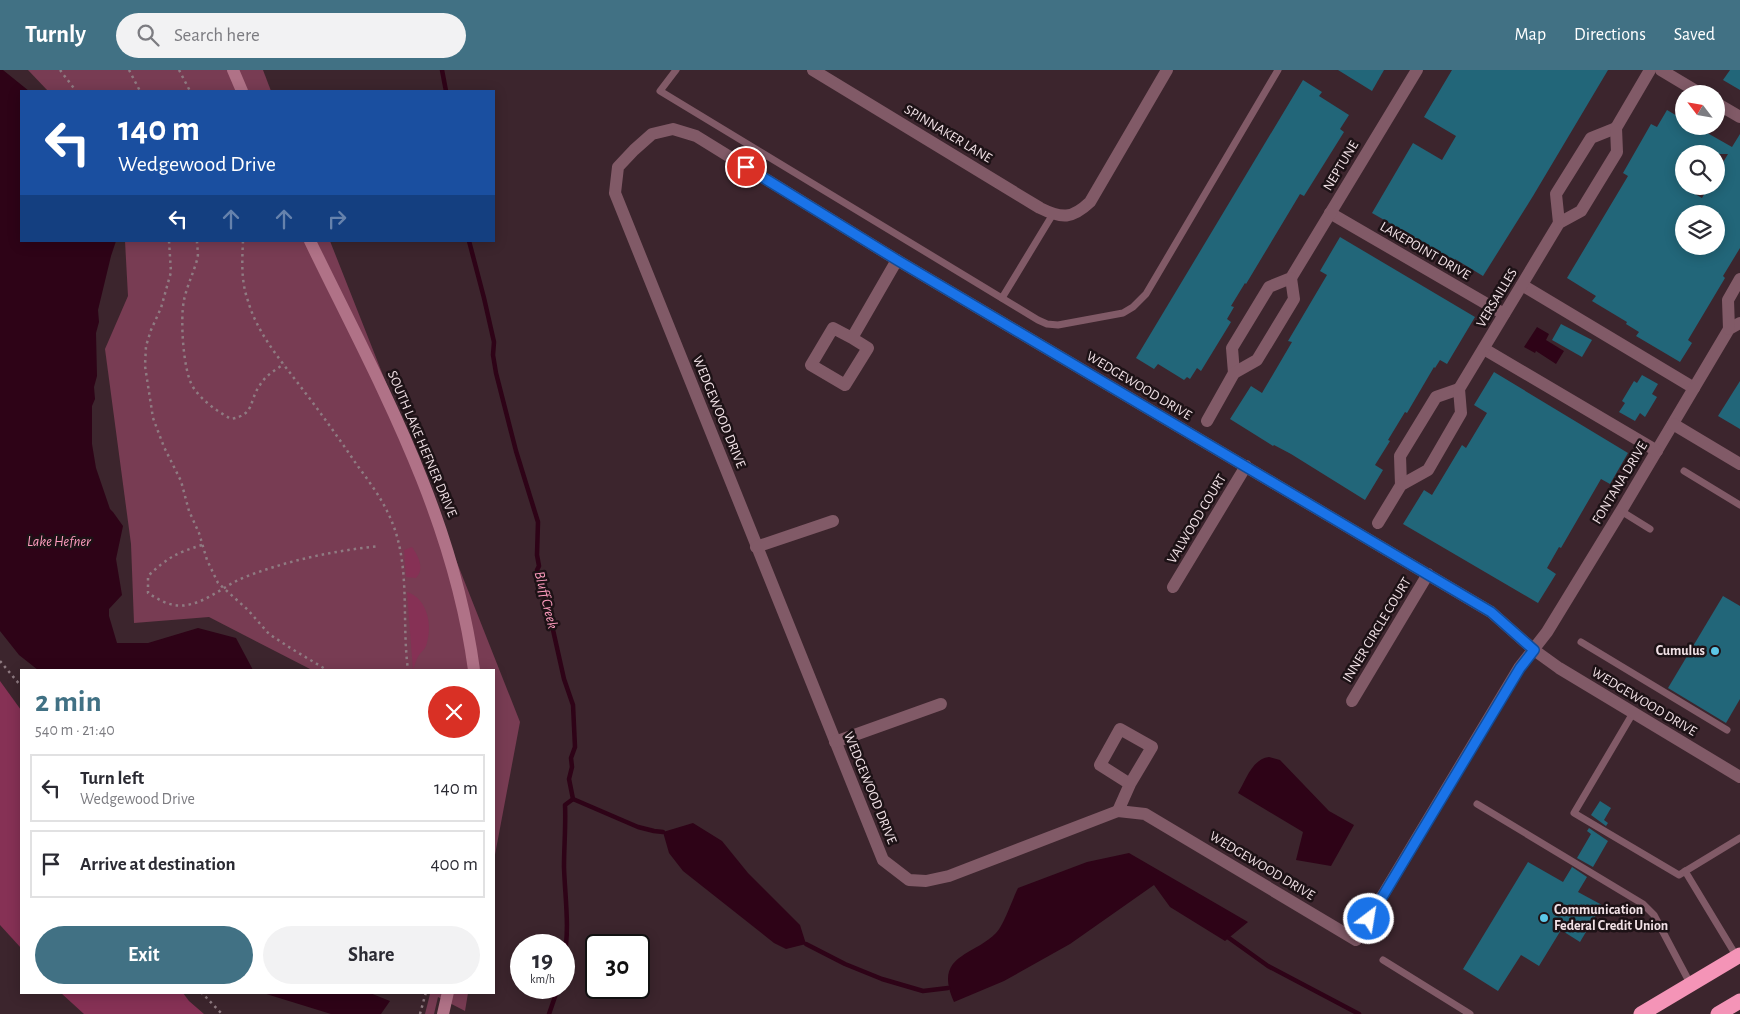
<!DOCTYPE html>
<meta charset="utf-8">
<style>
:root{--surface:#fff;--page:#f2f2f3;--text:#2b2b33;--muted:#7c7c81;--line:#e1e1e2;--accent:#417184}
body{margin:0;font-family:"Alegreya Sans",sans-serif;background:var(--page);color:var(--text);height:100vh;display:flex;flex-direction:column;font-size:19px;white-space:nowrap}
*{box-sizing:border-box;margin:0}
p{font-size:16px;color:var(--muted)}
.icon{flex:none;width:28px;height:28px;fill:none;stroke:currentColor;stroke-width:2;stroke-linecap:round;stroke-linejoin:round}
.map{position:relative;flex:1;overflow:hidden}
.side{position:absolute;left:20px;top:599px;width:475px;height:325px;display:flex;flex-direction:column;background:var(--surface);border-radius:0px;box-shadow:0 2px 12px #0003}
.side>*{flex:none}
.banner{position:absolute;left:20px;top:20px;width:475px;height:152px;border-radius:0px;box-shadow:0 2px 12px #0003;background:#1a4fa0;color:#fff;overflow:hidden}
.needle{width:32px;rotate:301deg}
.controls{position:absolute;left:1675px;top:15px;display:grid;gap:10px}
.controls a{display:grid;place-items:center;width:50px;height:50px;border-radius:50%;background:var(--surface);box-shadow:0 2px 12px #0003;font-size:25px}
.speed{position:absolute;left:510px;top:864px;display:flex;gap:10px;font-size:25px;font-weight:700;text-align:center}
.speed>*{display:grid;place-content:center;width:65px;height:65px;border-radius:50%;background:var(--surface);box-shadow:0 2px 12px #0003;line-height:1}
.speed small{font-size:12px;font-weight:400}
.speed .limit{border:2px solid #111;border-radius:8px;background:#fff;color:#111}
.pin{position:absolute;display:grid;place-items:center;width:42px;height:42px;color:#fff;margin:-21px;border:2px solid #fff;border-radius:50%;box-shadow:0 1px 5px #0007}
.me{position:absolute;width:55px;margin:-28px;rotate:31deg;stroke-linejoin:round;filter:drop-shadow(0 0 4px #0008)}
.turn{display:flex;align-items:center;gap:18px;height:105px;padding:0 15px;font-size:22px}
.turn .icon{width:65px;height:65px;stroke-width:2.5}
.turn b{display:block;font-size:35px;line-height:42px}
.lanes{display:flex;align-items:center;height:48px;padding:0 15px;background:#0003;justify-content:center;gap:25px;direction:ltr}
.lanes .off{opacity:.35}
.round{display:grid;place-items:center;flex:none;width:52px;height:52px;border-radius:26px;background:var(--page)}
.head{display:flex;align-items:center;justify-content:space-between;height:85px;padding:0 15px}
h1{font-size:30px;font-weight:600;line-height:38px;color:var(--accent)}
.action{display:flex;gap:10px;margin-top:auto;padding:10px 15px}
.action a{flex:1;height:58px;border-radius:30px;background:var(--accent);color:#fff;font-size:20px;font-weight:600;line-height:58px;text-align:center}
.action a+a{background:var(--page);color:var(--text)}
ul{padding:0;list-style:none}
li{display:flex;align-items:center;gap:15px;height:68px;margin:0 10px 8px;padding:0 5px;border:2px solid var(--line);border-radius:0px}
li div{flex:1}
li b{display:block;font-size:19px}
li em{font-style:normal}
header{display:flex;align-items:center;gap:30px;box-sizing:border-box;height:70px;padding:0 25px;background:var(--accent);color:#fff}
header strong{font-size:24px}
nav{display:flex;gap:28px;margin-inline-start:auto;font-size:18px}
.search{width:350px;height:45px;background:var(--page);display:flex;align-items:center;gap:12px;box-sizing:border-box;padding:0 18px;border-radius:28px;color:var(--muted);font-size:19px}
.map>svg:first-child{display:block}
.green{fill:#783c53}
.forest{fill:#863155}
.water{fill:#2e0317}
.lines{fill:none;stroke-linecap:round;stroke-linejoin:round}
.stream{stroke:#2e0317;stroke-width:4.5}
.building{fill:#226679;fill-rule:evenodd}
.path{stroke:#8f7b82;stroke-width:2.5;stroke-dasharray:2.5 4;stroke-linecap:butt}
.lane{stroke:#815a67;stroke-width:7}
.street{stroke:#815a67;stroke-width:12}
.secondary{stroke:#b07287;stroke-width:12}
.highway{stroke:#f494b7;stroke-width:15}
.route-casing{stroke:#114b97;stroke-width:12}
.route{stroke:#1a73e8;stroke-width:9}
.poi-dot{fill:#5cc7e7;stroke:#1d1216;stroke-width:2}
.labels{text-anchor:middle;dominant-baseline:central;stroke-width:5;stroke-linejoin:round;paint-order:stroke}
.street-label{font-size:14px;fill:#f1e1e6;stroke:#1d1216}
.poi-label{font-size:14px;font-weight:bold;fill:#f1e1e6;stroke:#1d1216;text-anchor:end}
.water-label{font-size:15px;font-style:italic;fill:#fd9cbe;stroke:#1d1216}
</style>
<header>
<strong>Turnly</strong>
<div class="search"><svg class="icon" aria-label="search" viewBox="0 0 24 24"><circle cx="10" cy="10" r="6"/><path d="M15 15l6 6"/></svg>Search here</div>
<nav><a>Map</a><a>Directions</a><a>Saved</a></nav>
</header>
<div class="map">
<svg width="1740" height="944" viewBox="0 0 1740 944">
<rect width="100%" height="100%" fill="#3c252d"/>
<g class="green">
<path d="M28,0H263L271,21H48Z"/>
<path d="M125,171H330L520,652L494,790V600H312L209,547L134,553L131,474L105,279L128,226Z"/>
<path d="M428,923H468L465,941L438,927L434,944H425L430,924Z"/>
</g>
<g class="forest">
<path d="M412,477C418,486 425,498 416,508L406,507L404,480Z"/>
<path d="M407,522C428,529 433,556 426,576C424,580 421,582 419,585C416,589 415,595 413,600Z"/>
<path d="M0,611L21,640V878L0,855Z"/>
<path d="M61,923H183L189,931L204,944H84Z"/>
</g>
<g class="water">
<path d="M0,0H3L29,21H21V171H116L111,186L98,240L99,252L96,263L97,306L94,317L95,329L92,336V374L96,398L110,439L113,442L123,456L116,489L122,525L109,539V546L117,573H148L198,558L236,568L253,600H38L19,585L0,561Z"/>
<path d="M1537,257L1549,264L1546,270L1564,281L1556,294L1536,281L1535,283L1524,277Z"/>
<path d="M1269,687L1280,690L1329,741L1354,755L1331,796L1296,790L1303,762L1238,723C1246,710 1252,689 1269,687Z"/>
<path d="M693,753L722,771L748,803L800,855L806,874L786,879L774,873L683,801L669,783L663,762Z"/>
<path d="M1129,783L1248,852L1225,871L1170,837L1154,815L1070,874L1004,911L954,932C933,885 972,887 996,863C1003,857 1013,828 1018,818L1087,792Z"/>
<path d="M263,923H370L390,931L381,944H331Z"/>
</g>
<g class="lines">
<g class="stream">
<path d="M442,0L446,21"/>
<path d="M469,171L484,228L494,272L493,285L496,303L516,381L538,452L537,485L539,496L537,500L549,542L564,609L573,635L575,677L571,688L572,697L569,709L573,729L565,735C566,755 564,776 564,797C565,828 570,858 564,889"/>
<path d="M573,729L638,757L654,761L663,762"/>
<path d="M1229,868L1268,896L1359,944"/>
<path d="M806,874L845,894L882,909L923,921L948,918"/>
<path d="M549,944L558,918"/>
</g>
</g>
<g class="building">
<path d="M1338,0H1384L1372,21Z"/>
<path d="M1452,0H1608L1533,126L1483,206L1455,189L1452,195L1419,174L1418,177L1397,165L1400,159L1372,143L1413,73L1442,90L1456,66L1424,47Z"/>
<path d="M1730,0H1740V20L1723,10Z"/>
<path d="M1303,10L1322,22L1319,26L1349,45L1340,59L1344,62L1304,126L1300,124L1246,214L1245,213L1231,236L1234,237L1227,249L1231,252L1201,301L1197,298L1190,309L1187,307L1184,310L1158,294L1154,299L1136,288Z"/>
<path d="M1667,40L1684,50V56H1695L1732,77L1740,64V178L1723,206L1725,208L1688,270L1692,273L1680,292L1636,266L1639,262L1626,254L1627,252L1592,231L1596,226L1567,208L1628,106L1623,103L1651,54L1657,57ZM1684,84H1728L1716,104V116H1709L1702,128L1684,118ZM1684,144H1716V176H1684Z"/>
<path d="M1340,167L1475,247L1447,294L1440,290L1435,298L1434,297L1407,343L1405,342L1388,370L1390,371L1375,395L1383,400L1365,430L1291,384L1274,375L1273,376L1230,349L1251,316L1262,323L1292,272L1288,271L1327,205L1320,201Z"/>
<path d="M1561,254L1592,270L1582,287L1552,270Z"/>
<path d="M1494,302L1628,383L1610,414L1601,409L1561,478L1559,477L1547,498L1556,504L1538,533L1403,454L1424,420L1432,425L1462,375L1466,378L1487,343L1474,335Z"/>
<path d="M1642,305L1658,314L1652,324L1657,327L1645,347L1640,343L1635,351L1619,342L1625,333L1622,331L1634,311L1637,313Z"/>
<path d="M1740,311V359L1718,346Z"/>
<path d="M1723,526L1740,536V629L1726,653L1668,618Z"/>
<path d="M1600,731L1611,738L1604,750L1608,753L1606,756L1591,745Z"/>
<path d="M1589,758L1608,771L1593,797L1577,788L1591,764L1587,761Z"/>
<path d="M1528,792L1563,812L1572,797L1587,807L1578,822L1602,835L1580,872L1561,860L1539,896L1521,885L1498,921L1463,899Z"/>
</g>
<g class="lines">
<g class="path">
<path d="M60,0L76,21"/>
<path d="M129,0L140,21"/>
<path d="M179,0L190,21"/>
<path d="M169,171L171,202L161,238L151,260L146,276L145,296L153,348L164,377L181,411L189,441L199,463L207,490L218,513L248,540L269,564L292,579L327,600"/>
<path d="M197,171C197,177 199,185 197,190C193,204 187,216 184,230C180,249 183,301 193,317C202,331 217,341 231,349C256,344 248,332 260,315C265,306 275,300 284,294"/>
<path d="M243,171C242,192 241,211 248,231C257,262 278,287 297,312C318,339 338,367 357,395C368,410 380,426 388,443C412,491 401,548 408,600"/>
<path d="M202,475C176,483 167,488 148,506V523C159,530 172,538 187,535C209,531 225,515 245,507C289,490 333,481 379,476"/>
<path d="M0,591L21,616"/>
<path d="M201,922L222,944"/>
<path d="M420,944L426,922"/>
</g>
<g class="lane">
<path d="M676,0L660,21L1038,250L1047,254L1058,255L1123,243L1133,237L1146,224L1278,0"/>
<path d="M1002,228L1053,144"/>
<path d="M1684,401L1740,435"/>
<path d="M1621,441L1650,459"/>
<path d="M1581,572L1727,660"/>
<path d="M1633,643L1574,743L1679,805L1740,768"/>
<path d="M1477,734L1643,834L1654,845L1691,915"/>
<path d="M1685,801L1737,887"/>
<path d="M1383,890L1470,944"/>
</g>
<g class="street">
<path d="M813,0L1040,138C1062,149 1072,149 1090,132L1167,0"/>
<path d="M1661,0L1701,24"/>
<path d="M1716,33L1740,47"/>
<path d="M1330,143L1504,244"/>
<path d="M1559,153L1556,124L1591,68L1616,58"/>
<path d="M1522,215L1694,318"/>
<path d="M1740,253L1729,259L1621,441L1547,562L1519,598L1356,870L1145,744L1118,741L949,806L926,811L909,810L883,790L615,123L618,97L634,80L652,64L673,59L696,66L897,190L1491,542L1534,580L1559,598L1740,707"/>
<path d="M1729,259L1728,230L1740,209"/>
<path d="M852,268L868,278L845,315L811,295L833,258L852,268L897,190"/>
<path d="M1484,279L1657,381"/>
<path d="M1234,303L1232,278L1269,217L1291,208L1417,0"/>
<path d="M1207,351L1234,303L1257,290L1294,229L1291,208"/>
<path d="M1673,354L1740,394"/>
<path d="M1401,415L1400,386L1436,327L1459,319"/>
<path d="M1378,453L1401,415L1428,400L1461,343L1459,319L1559,153L1581,141L1617,82L1616,58L1650,0"/>
<path d="M756,477L833,451"/>
<path d="M1173,517L1246,396"/>
<path d="M1352,631L1428,504"/>
<path d="M835,672L941,634"/>
<path d="M1118,741L1130,714L1152,677L1120,659L1100,695L1130,714"/>
</g>
<g class="secondary">
<path d="M233,0L242,21"/>
<path d="M310,171C378,311 453,443 474,600"/>
<path d="M443,944L448,922"/>
</g>
<g class="highway">
<path d="M1641,944L1740,885"/>
<path d="M1718,944L1740,931"/>
</g>
</g>
<g class="lines">
<defs>
<path id="route" d="M746,97L897,190L1491,542L1534,580L1520,598L1369,849"/>
</defs>
<use href="#route" class="route-casing"/>
<use href="#route" class="route"/>
</g>
<g class="poi-dot">
<circle cx="1715" cy="581" r="5"/>
<circle cx="1544" cy="848" r="5"/>
</g>
<g class="labels">
<g class="street-label">
<text transform="translate(948 64) rotate(31)">SPINNAKER LANE</text>
<text transform="translate(1341 96) rotate(-59)">NEPTUNE</text>
<text transform="translate(1425 181) rotate(30)">LAKEPOINT DRIVE</text>
<text transform="translate(1497 228) rotate(-59)">VERSAILLES</text>
<text transform="translate(1139 316) rotate(31)">WEDGEWOOD DRIVE</text>
<text transform="translate(719 342) rotate(68)">WEDGEWOOD DRIVE</text>
<text transform="translate(422 374) rotate(67)">SOUTH LAKE HEFNER DRIVE</text>
<text transform="translate(1620 413) rotate(-59)">FONTANA DRIVE</text>
<text transform="translate(1197 449) rotate(-59)">VALWOOD COURT</text>
<text transform="translate(1377 560) rotate(-59)">INNER CIRCLE COURT</text>
<text transform="translate(1644 632) rotate(31)">WEDGEWOOD DRIVE</text>
<text transform="translate(870 718) rotate(68)">WEDGEWOOD DRIVE</text>
<text transform="translate(1262 796) rotate(31)">WEDGEWOOD DRIVE</text>
</g>
<g class="poi-label">
<text x="1705" y="581">Cumulus</text>
<text x="1554" y="840" text-anchor="start">Communication<tspan x="1554" dy="16">Federal Credit Union</tspan></text>
</g>
<g class="water-label">
<text x="59" y="471">Lake Hefner</text>
<text transform="translate(546 530) rotate(76)">Bluff Creek</text>
</g>
</g>
</svg>
<div class="controls">
<a><svg class="needle" viewBox="-14 -14 28 28"><path d="M0-13l5 13h-10z" fill="#e53935"/><path d="M0 13l5-13h-10z" fill="#7c7c81"/></svg></a>
<a><svg class="icon" aria-label="search" viewBox="0 0 24 24"><circle cx="10" cy="10" r="6"/><path d="M15 15l6 6"/></svg></a>
<a><svg class="icon" aria-label="layers" viewBox="0 0 24 24"><path d="M12 4l9 5-9 5-9-5zM3 14l9 5 9-5"/></svg></a>
</div>
<div class="speed"><div>19<small>km/h</small></div><div class="limit">30</div></div>
<div class="pin" style="left:746px;top:97px;background:#d93025"><svg class="icon" aria-label="arrive" viewBox="0 0 24 24"><path d="M6 21V4h12l-3 4 3 4H6"/></svg></div>
<svg class="me" style="left:1369px;top:849px" viewBox="-20 -20 40 40"><circle r="17" fill="#1a73e8" stroke="#fff" stroke-width="3"/><path d="M0-11L8 9 0 5-8 9z" fill="#fff"/></svg>
<div class="banner">
<div class="turn"><svg class="icon" aria-label="left" viewBox="0 0 24 24"><path d="M17 20v-9H6M10 6l-5 5 5 5"/></svg><div><b>140 m</b>Wedgewood Drive</div></div>
<div class="lanes"><svg class="icon" aria-label="left" viewBox="0 0 24 24"><path d="M17 20v-9H6M10 6l-5 5 5 5"/></svg><svg class="icon off" aria-label="ahead" viewBox="0 0 24 24"><path d="M12 20V5M6 11l6-6 6 6"/></svg><svg class="icon off" aria-label="ahead" viewBox="0 0 24 24"><path d="M12 20V5M6 11l6-6 6 6"/></svg><svg class="icon off" aria-label="right" viewBox="0 0 24 24"><path d="M7 20v-9h11M14 6l5 5-5 5"/></svg></div>
</div>
<section class="side">
<div class="head"><div><h1>2 min</h1><p>540 m · 21:40</p></div><a class="round" style="background:#d93025;color:#fff"><svg class="icon" aria-label="close" viewBox="0 0 24 24"><path d="M6 6l12 12M18 6L6 18"/></svg></a></div>
<ul>
<li><svg class="icon" aria-label="left" viewBox="0 0 24 24"><path d="M17 20v-9H6M10 6l-5 5 5 5"/></svg><div><b>Turn left</b><p>Wedgewood Drive</p></div><em>140 m</em></li>
<li><svg class="icon" aria-label="arrive" viewBox="0 0 24 24"><path d="M6 21V4h12l-3 4 3 4H6"/></svg><div><b>Arrive at destination</b></div><em>400 m</em></li>
</ul>
<div class="action"><a>Exit</a><a>Share</a></div>
</section>
</div>
